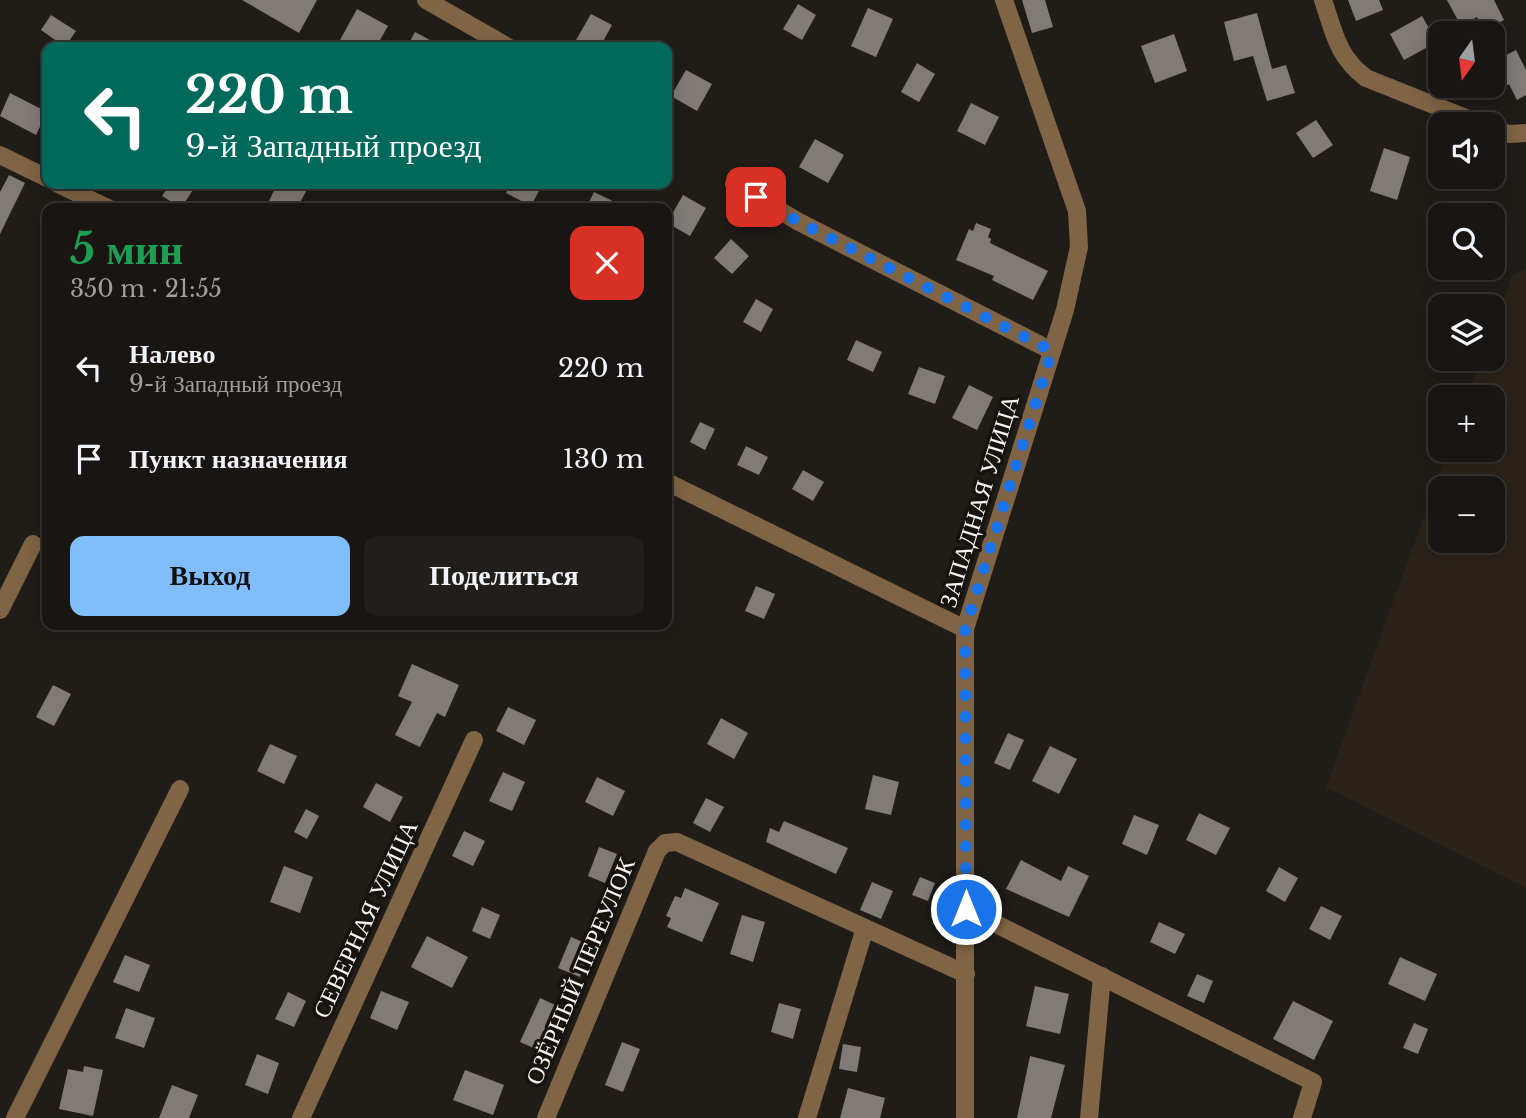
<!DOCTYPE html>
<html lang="ru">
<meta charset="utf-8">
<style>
:root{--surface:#181512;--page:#211e1b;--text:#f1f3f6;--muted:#9f9f9f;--line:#363432;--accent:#81bdfa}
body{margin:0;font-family:"Libre Baskerville",serif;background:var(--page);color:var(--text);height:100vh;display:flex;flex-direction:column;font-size:26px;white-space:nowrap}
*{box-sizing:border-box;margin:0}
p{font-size:23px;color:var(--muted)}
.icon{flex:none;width:38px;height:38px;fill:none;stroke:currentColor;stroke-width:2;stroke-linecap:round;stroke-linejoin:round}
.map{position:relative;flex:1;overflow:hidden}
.drawer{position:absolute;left:42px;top:203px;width:630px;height:427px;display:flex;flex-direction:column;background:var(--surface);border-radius:14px;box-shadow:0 4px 18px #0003,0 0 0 2px var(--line)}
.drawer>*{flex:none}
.banner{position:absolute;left:42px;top:42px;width:630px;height:147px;border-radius:14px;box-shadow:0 4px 18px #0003,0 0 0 2px var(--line);background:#00695c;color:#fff;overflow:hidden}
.needle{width:46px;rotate:194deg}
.tools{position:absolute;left:1428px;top:21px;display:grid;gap:14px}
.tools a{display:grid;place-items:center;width:77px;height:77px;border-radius:14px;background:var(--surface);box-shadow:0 4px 18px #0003,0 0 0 2px var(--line);font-size:35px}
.pin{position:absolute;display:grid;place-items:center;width:60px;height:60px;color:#fff;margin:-30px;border-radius:14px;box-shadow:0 4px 10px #0006}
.me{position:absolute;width:77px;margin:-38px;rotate:0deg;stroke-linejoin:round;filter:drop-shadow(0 0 5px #0008)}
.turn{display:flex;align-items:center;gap:24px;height:147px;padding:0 28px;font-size:32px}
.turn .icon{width:91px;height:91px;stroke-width:2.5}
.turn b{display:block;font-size:49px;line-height:60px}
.round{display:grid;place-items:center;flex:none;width:74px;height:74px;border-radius:14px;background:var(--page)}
.summary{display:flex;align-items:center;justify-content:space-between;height:119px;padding:0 28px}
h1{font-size:42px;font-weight:700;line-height:52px;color:#1e9e55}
.cta{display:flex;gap:14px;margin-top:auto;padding:14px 28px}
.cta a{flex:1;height:80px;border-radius:14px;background:var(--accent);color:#111;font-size:28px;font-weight:700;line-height:80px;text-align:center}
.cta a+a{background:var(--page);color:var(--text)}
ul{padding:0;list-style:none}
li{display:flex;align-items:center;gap:21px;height:91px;padding:0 28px}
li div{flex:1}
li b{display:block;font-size:26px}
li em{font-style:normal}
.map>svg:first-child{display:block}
.built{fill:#2b231a;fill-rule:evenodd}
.building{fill:#807b76}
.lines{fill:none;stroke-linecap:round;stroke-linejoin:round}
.minor{stroke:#7f6445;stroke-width:18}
.route{stroke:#1a73e8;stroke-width:12;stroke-dasharray:0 21.6}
.labels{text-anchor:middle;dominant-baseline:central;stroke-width:7;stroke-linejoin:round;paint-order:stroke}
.street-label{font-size:24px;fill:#f7f4f1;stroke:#17130f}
</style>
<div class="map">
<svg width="1526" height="1118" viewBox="0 0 1526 1118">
<rect width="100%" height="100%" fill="#201c18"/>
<path class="built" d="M1526,270V888L1326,787L1448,450H1493V397H1467L1481,359H1493V328L1512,275ZM1493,488V541H1440V488Z"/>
<g class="building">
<path d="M242,0H317L299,33Z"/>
<path d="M1022,0H1045L1053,27L1032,33Z"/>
<path d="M1348,0H1379L1383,10L1356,21Z"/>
<path d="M1447,0H1494L1504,20L1484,31L1477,17L1461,26Z"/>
<path d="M798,4L816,15L802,40L783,29Z"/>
<path d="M868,8L893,19L876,57L851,46Z"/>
<path d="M357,9L388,26L376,47H353L340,40Z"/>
<path d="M1257,13L1272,69L1286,65L1295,93L1267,101L1253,56L1234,61L1224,22Z"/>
<path d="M591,14L612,25L600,47H572Z"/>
<path d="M51,15L76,31L65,47L41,30Z"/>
<path d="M1422,16L1437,42L1404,60L1390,34Z"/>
<path d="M415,32L443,47H407Z"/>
<path d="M1174,34L1187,71L1155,83L1141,46Z"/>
<path d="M1516,50L1526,70V95L1517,100L1509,84L1493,93V62Z"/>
<path d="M917,63L935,74L919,102L901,92Z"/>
<path d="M686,70L712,84L697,111L671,96Z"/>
<path d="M10,93L47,112L36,135L0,116Z"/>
<path d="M971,103L999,117L985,145L957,131Z"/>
<path d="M1316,120L1333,145L1313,158L1296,133Z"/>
<path d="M815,139L844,155L828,183L799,167Z"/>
<path d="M1384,148L1410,157L1397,200L1370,191Z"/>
<path d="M9,175L25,183L0,234V192Z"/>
<path d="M170,184H197L181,208L162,196Z"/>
<path d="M277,184H310L297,208H284L269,201Z"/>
<path d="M511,184H531L540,189L531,206L506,193Z"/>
<path d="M594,192L627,208H586Z"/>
<path d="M683,195L706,208L690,236L667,223Z"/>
<path d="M976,223L991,229L988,237L991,239L990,243L1048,271L1033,300L992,280L994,276L956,260L969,229L973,231Z"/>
<path d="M731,239L749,256L732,274L714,258Z"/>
<path d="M756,299L773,309L761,332L743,322Z"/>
<path d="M856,340L882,352L873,372L847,360Z"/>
<path d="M919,367L945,376L935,404L908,394Z"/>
<path d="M969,385L993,397L977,430L952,418Z"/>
<path d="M700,422L715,429L705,450L690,442Z"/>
<path d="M746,446L768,457L759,475L737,465Z"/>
<path d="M803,470L824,482L813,501L792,489Z"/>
<path d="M756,586L775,594L764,619L745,611Z"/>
<path d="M412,664L459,685L445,717L437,713L420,747L395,735L412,702L398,696Z"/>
<path d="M53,685L71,694L54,726L36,717Z"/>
<path d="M508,707L536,720L524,745L496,731Z"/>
<path d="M721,718L748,733L734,759L707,744Z"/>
<path d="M1008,733L1024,740L1010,770L994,763Z"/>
<path d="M270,744L297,756L284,784L257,771Z"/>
<path d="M1050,746L1077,759L1059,794L1032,781Z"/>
<path d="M503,772L525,782L512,811L489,801Z"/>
<path d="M873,775L899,782L891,815L865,809Z"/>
<path d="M597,777L625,791L613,816L585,802Z"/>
<path d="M376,783L403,797L390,822L363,807Z"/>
<path d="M706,798L724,807L710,832L693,823Z"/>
<path d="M306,809L319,816L307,839L294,832Z"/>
<path d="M1199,813L1230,828L1216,855L1186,840Z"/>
<path d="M1134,815L1159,825L1147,855L1122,844Z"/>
<path d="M784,821L848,848L836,874L766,842L770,828L779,832Z"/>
<path d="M464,831L485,841L473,866L452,856Z"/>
<path d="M599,847L617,854L605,883L588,876Z"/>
<path d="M1021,860L1061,881L1068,866L1089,876L1069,917L1006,889Z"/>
<path d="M284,866L313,877L300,913L270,902Z"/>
<path d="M1279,867L1298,878L1285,902L1266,891Z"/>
<path d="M920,877L935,883L928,901L912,895Z"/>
<path d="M872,882L893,891L881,919L860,910Z"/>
<path d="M685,888L719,903L702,942L667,927L671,918L666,916L675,896L681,898Z"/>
<path d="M1321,906L1342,916L1330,940L1309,929Z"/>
<path d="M482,907L500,915L490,939L472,931Z"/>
<path d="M742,915L765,922L753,962L730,954Z"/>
<path d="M1159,922L1185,934L1175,954L1150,942Z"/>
<path d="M427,936L468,957L452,988L411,967Z"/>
<path d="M571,937L592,946L580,977L558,968Z"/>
<path d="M125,955L150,965L139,992L113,982Z"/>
<path d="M1400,957L1437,974L1425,1001L1388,984Z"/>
<path d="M1197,974L1213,981L1204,1003L1187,996Z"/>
<path d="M1035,986L1069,994L1060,1034L1026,1026Z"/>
<path d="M381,991L409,1002L397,1030L370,1018Z"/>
<path d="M288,992L306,1001L294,1027L275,1019Z"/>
<path d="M540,998L566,1010L547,1054L520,1042Z"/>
<path d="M1293,1001L1333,1021L1314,1060L1273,1039Z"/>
<path d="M779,1003L801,1009L793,1039L771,1032Z"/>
<path d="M126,1008L155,1018L144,1048L115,1038Z"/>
<path d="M1414,1023L1428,1029L1418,1054L1403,1048Z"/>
<path d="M622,1042L640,1049L623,1092L605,1085Z"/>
<path d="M843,1044L861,1047L857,1072L839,1069Z"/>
<path d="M257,1054L279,1063L268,1094L245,1085Z"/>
<path d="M1030,1056L1065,1065L1051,1118H1017Z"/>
<path d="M84,1066L103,1070L93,1116L59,1109L68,1069L83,1072Z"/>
<path d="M465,1070L504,1085L493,1115L453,1100Z"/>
<path d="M172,1085L198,1095L189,1118H159Z"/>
<path d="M848,1088L885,1098L880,1118H840Z"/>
</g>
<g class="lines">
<g class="minor">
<path d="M426,0L508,47"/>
<path d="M1323,0C1334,32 1337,56 1366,78L1481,124"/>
<path d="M1493,129L1509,134L1526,133"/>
<path d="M0,155L47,178"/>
<path d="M58,184L108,208"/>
<path d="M734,184L799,222L1052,351"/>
<path d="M667,482L965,629"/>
<path d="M0,610L33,544"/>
<path d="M966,909L1313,1082L1302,1118"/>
<path d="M15,1118L180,789"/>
<path d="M301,1118L474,740"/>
<path d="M546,1118L657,851L665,843L677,842L966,974"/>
<path d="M807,1118L865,928"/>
<path d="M965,1118V629L1065,310L1079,247L1077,211L1004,0"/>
<path d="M1089,1118L1102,976"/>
</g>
</g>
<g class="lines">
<path class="route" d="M756,197L799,222L1052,351L965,629L966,909"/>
</g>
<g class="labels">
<g class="street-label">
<text transform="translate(979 501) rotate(-73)">ЗАПАДНАЯ УЛИЦА</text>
<text transform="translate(365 919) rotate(-65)">СЕВЕРНАЯ УЛИЦА</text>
<text transform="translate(580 971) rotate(-67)">ОЗЁРНЫЙ ПЕРЕУЛОК</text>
</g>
</g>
</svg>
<div class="tools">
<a><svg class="needle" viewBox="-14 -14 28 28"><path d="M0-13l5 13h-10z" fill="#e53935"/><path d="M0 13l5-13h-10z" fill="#9f9f9f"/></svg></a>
<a><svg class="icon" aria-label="sound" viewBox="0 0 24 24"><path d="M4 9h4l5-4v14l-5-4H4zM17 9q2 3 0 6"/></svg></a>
<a><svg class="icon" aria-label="search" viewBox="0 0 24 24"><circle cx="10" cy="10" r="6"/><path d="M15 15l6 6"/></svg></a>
<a><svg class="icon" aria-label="layers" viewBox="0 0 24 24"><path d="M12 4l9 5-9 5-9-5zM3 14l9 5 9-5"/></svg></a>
<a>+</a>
<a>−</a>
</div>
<div class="pin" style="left:756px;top:197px;background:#d93025"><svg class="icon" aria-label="arrive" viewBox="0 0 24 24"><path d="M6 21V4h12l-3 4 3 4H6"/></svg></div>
<svg class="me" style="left:966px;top:909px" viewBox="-20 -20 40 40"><circle r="17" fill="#1a73e8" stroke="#fff" stroke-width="3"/><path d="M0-11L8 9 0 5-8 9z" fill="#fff"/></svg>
<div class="banner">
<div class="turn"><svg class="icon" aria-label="left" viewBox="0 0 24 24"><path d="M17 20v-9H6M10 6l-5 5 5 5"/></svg><div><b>220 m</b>9-й Западный проезд</div></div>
</div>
<section class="drawer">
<div class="summary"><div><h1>5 мин</h1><p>350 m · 21:55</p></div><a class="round" style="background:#d93025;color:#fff"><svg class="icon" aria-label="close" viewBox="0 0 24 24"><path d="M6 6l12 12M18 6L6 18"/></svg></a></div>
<ul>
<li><svg class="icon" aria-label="left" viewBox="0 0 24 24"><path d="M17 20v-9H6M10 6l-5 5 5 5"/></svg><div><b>Налево</b><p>9-й Западный проезд</p></div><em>220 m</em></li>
<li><svg class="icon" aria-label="arrive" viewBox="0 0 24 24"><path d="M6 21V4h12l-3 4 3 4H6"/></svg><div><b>Пункт назначения</b></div><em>130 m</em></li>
</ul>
<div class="cta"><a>Выход</a><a>Поделиться</a></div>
</section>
</div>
